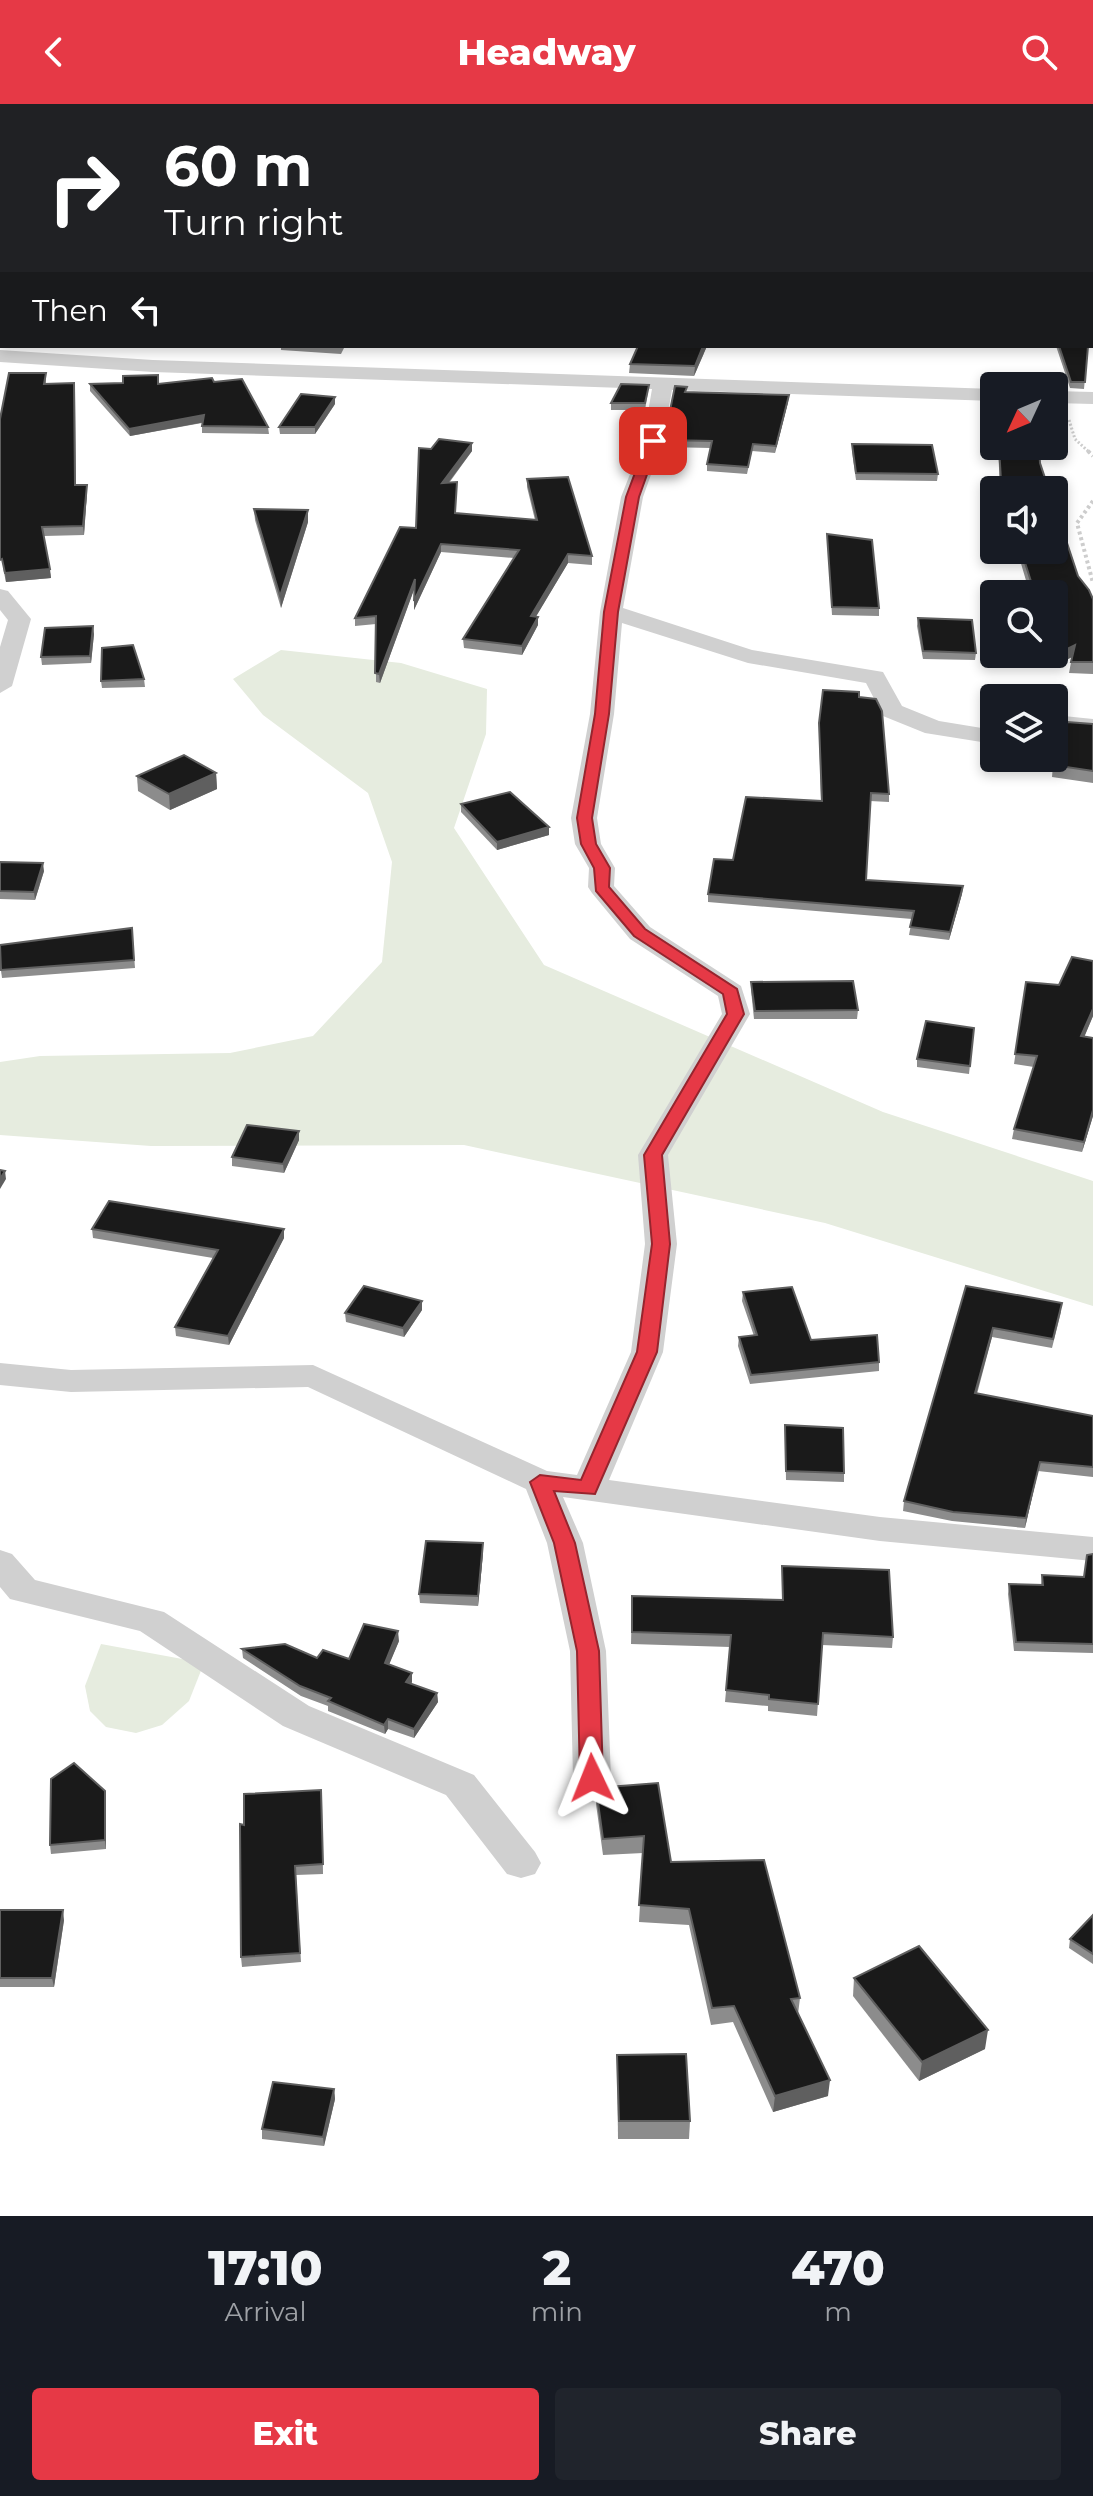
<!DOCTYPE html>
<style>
:root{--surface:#171b24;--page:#20242c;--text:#f1f3f6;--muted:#9ea1a6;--accent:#e63946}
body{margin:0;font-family:Montserrat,sans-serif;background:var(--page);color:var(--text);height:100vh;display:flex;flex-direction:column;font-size:30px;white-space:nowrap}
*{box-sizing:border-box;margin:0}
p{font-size:26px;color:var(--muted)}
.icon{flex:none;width:44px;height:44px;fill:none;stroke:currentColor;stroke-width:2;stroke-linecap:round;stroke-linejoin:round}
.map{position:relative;height:2112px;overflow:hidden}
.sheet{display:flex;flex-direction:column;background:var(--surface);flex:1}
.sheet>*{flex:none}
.guide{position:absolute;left:0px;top:0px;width:1094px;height:244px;box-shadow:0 4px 12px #0003;background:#202124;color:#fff;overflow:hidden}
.needle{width:52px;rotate:226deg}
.buttons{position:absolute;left:980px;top:268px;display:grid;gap:16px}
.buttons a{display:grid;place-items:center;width:88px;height:88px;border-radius:8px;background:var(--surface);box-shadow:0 4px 12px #0003;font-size:40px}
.pin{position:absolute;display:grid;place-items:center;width:68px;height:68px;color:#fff;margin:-34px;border-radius:16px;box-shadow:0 4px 12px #0006}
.me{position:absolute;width:88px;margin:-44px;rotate:358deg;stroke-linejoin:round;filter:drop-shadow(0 0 6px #0008)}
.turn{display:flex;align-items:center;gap:28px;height:168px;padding:0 32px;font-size:36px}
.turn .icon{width:104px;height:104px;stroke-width:2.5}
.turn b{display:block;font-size:56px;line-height:68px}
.then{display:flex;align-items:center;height:76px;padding:0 32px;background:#0003;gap:16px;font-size:30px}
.eta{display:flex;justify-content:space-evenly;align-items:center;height:136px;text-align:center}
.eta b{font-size:48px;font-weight:800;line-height:56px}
.cta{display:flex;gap:16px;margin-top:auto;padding:16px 32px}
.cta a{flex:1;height:92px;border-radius:8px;background:var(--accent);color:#fff;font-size:32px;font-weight:800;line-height:92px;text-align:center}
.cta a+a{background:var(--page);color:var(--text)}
header{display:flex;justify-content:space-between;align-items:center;height:104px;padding:0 32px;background:var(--accent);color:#fff;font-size:36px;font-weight:800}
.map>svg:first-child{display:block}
.green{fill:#e6ecdf}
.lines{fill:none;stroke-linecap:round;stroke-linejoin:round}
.path-far1{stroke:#cdcdcd;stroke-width:3;stroke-dasharray:2 2;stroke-linecap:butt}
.path{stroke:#cdcdcd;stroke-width:4;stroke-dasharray:3 3;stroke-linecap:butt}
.street{fill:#d0d0d0;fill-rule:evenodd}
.wall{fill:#8c8c8c}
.shaded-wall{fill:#5f5f5f}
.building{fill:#1a1a1a;stroke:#5f5f5f;stroke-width:2}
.route{fill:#e63946;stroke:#96252e;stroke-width:2}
</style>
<header><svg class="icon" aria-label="back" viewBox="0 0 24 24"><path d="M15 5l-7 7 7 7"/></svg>Headway<svg class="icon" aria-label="search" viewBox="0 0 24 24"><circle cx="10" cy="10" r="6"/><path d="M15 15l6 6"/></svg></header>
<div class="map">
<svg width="1093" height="2112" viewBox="0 0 1093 2112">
<rect width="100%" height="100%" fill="#fff"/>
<g class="green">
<path d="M281,546L401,559L487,585L486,630L454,724L544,861L883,1008L1093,1077V1202L825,1119L464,1041L151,1042L0,1031V958L40,952L230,949L313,932L382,858L392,758L368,689L263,611L233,575Z"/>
<path d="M101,1540L204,1559L189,1597L162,1621L136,1629L106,1623L90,1607L85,1582Z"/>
</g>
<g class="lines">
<path class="path-far1" d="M1069,316L1075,335L1090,349"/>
<g class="path">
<path d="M1088,347L1093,352"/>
<path d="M1093,397L1077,419L1093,479"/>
</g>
<g class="street">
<path d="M0,246L153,256L994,285V297L672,286L663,337L643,393L623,504L752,546L883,568L902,602L939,617L994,626V640L925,629L883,612L866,579L748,559L622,519L614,610L597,714L601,740L615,764L614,782L650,823L741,882L750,910L668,1051L677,1140L663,1248L609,1376L880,1413L1093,1433V1457L880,1437L563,1393L583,1439L606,1547L611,1674L605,1684L592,1689L579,1684L573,1674L570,1547L547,1439L526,1385L308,1283L71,1288L0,1281V1259L71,1266L313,1261L547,1367L577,1371L631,1248L645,1140L638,1051L722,910L718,892L630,835L592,789L588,783L589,764L575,740L571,714L590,610L600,508L621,393L643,337L652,285L153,268L0,258Z"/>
<path d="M1054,287L1093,288V300L1054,299Z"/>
<path d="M0,485L8,487L31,515L12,582L0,589V543L8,516L0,506Z"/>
<path d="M1054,611L1093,615V629L1054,625Z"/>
<path d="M0,1446L12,1450L35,1476L164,1508L309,1602L474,1671L535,1748L541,1759L535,1770L521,1774L507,1770L446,1691L283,1622L140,1527L10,1495L0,1483Z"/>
</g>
</g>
<g class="wall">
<path d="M85,0H555V2H83Z"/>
<path d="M281,242H345L341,250L281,246Z"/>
<path d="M707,242L694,272L629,269L630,260Z"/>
<path d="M1056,242H1088L1084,285L1070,284Z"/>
<path d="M46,269V280L75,287L76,381H87V389L84,431L44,432L51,474L6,478L3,464Z"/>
<path d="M214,278L268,323L269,330L202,329V319L130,332L90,287V280H159Z"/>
<path d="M648,288L645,306H611V299Z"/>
<path d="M687,288L788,298L775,349L752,347L747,370L707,367V360L711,344L664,343V336Z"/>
<path d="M335,300L315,330H280L279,323Z"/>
<path d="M472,339V347L449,379L456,409L535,416L527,383V375L592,452V461L568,459L536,512L538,521L522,551L464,544L463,535L514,454L441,448L414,506V485L380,579L376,578V520L355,522V514L416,424L431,345Z"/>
<path d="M852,340L938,370L937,377L856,376L852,347Z"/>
<path d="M998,342H1039L1040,359L1049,386H1000Z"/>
<path d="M254,405L308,418L281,504L255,416Z"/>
<path d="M827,430L879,504V512L832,511Z"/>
<path d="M1017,446H1054L1078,472L1093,495V570L1069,569L1072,553L1052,563L1048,550H1054V490H1030Z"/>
<path d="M918,514L976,549L975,556L923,555L917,522Z"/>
<path d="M94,530L91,559L42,561L41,553Z"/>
<path d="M144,575L145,583L102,584L101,577Z"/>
<path d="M823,586L859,593L889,690V698L870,697L866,776L963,782L962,790L949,836L909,831L912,815L708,798V790L733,756L821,697L819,627Z"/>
<path d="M1093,620V679L1052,673L1053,661Z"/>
<path d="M216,669L217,685L170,706L138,687L137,672Z"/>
<path d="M461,700L549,731L497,746L461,708Z"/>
<path d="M0,758L44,767L35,796L0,795Z"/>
<path d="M132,824L135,864L2,874L0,859Z"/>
<path d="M1093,857V912L1084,933L1093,934V1012L1082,1048L1012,1035L1014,1025L1034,963L1014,960L1026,878L1059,881Z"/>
<path d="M751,878L858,906L857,915H754L751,886Z"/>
<path d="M974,924L969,970L917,963V955Z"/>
<path d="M299,1027V1036L284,1069L232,1062V1053Z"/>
<path d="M92,1125H284V1134L229,1241L176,1232L175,1223L213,1154L93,1134Z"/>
<path d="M966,1182L1061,1208L1052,1244L992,1233L977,1290L1093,1312V1373L1038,1367L1025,1424L952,1417L903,1407L904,1397Z"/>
<path d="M743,1188L811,1236L879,1258V1267L750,1280L738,1242L739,1233L754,1232L742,1197Z"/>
<path d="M422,1206L404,1233L346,1218L345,1209Z"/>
<path d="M785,1321L844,1369V1378L786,1376Z"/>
<path d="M483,1449L478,1502L420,1499L419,1490Z"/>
<path d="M1093,1450V1549L1014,1547L1008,1490L1009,1480L1041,1481L1042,1471L1084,1473Z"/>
<path d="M782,1462L893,1533L892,1544L822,1541L817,1612L768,1607V1602L725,1598L730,1543L631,1540L632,1492L782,1496Z"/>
<path d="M399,1537L389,1560L412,1569V1578L411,1580L437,1589L438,1598L414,1634L388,1625L385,1630L328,1607V1602L301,1592L243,1554L242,1545L317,1554L349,1555Z"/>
<path d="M596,1684L671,1758L800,1894L798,1910L828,1992L773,2008L733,1918L711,1921L689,1821L639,1818L643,1749L603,1751L596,1700Z"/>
<path d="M105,1687L106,1697V1745L51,1750L50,1741Z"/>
<path d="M322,1695L323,1770L296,1771L301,1858L242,1863L241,1853L244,1721Z"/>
<path d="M0,1806L64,1816L54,1883H0Z"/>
<path d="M1093,1811V1860L1069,1844L1070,1835Z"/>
<path d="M854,1874L985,1945L919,1977L853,1892Z"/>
<path d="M617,1951L690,2017L689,2035H618Z"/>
<path d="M334,1985L335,1995L324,2042L262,2035V2025Z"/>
</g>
<g class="shaded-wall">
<path d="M703,242H707L694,272L695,262Z"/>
<path d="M789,291L788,298L775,349L776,342Z"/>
<path d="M335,293V300L315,330V323Z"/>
<path d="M204,311L205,318L130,332L129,325Z"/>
<path d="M472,339V347L442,387V379Z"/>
<path d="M87,381V389L84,431L83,422Z"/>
<path d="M308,406V418L281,504L280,492Z"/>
<path d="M441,440V448L414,506V497Z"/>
<path d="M568,450V459L531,521V512Z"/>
<path d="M50,465L51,474L6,478L5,469Z"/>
<path d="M415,475V483L380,579L379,570Z"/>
<path d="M538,513V521L522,551V542Z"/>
<path d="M93,522L94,530L91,559L90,552Z"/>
<path d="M1075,541L1074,552L1052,563L1053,552Z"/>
<path d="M216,669L217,685L170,706L169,690Z"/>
<path d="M549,723V731L497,746V738Z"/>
<path d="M43,759L44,767L35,796L34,788Z"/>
<path d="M963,782L962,790L949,836L950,828Z"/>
<path d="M1093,905V912L1080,943L1081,932Z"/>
<path d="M1093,1006V1012L1082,1048L1084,1038Z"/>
<path d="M299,1027V1036L284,1069L283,1060Z"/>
<path d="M5,1067L6,1075L0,1085V1075Z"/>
<path d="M284,1125V1134L229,1241L228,1232Z"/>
<path d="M422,1197V1206L404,1233L403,1224Z"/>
<path d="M993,1224L992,1233L974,1298L975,1289Z"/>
<path d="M1040,1358L1038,1367L1025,1424L1026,1414Z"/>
<path d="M483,1439V1449L478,1502V1492Z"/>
<path d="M398,1527L399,1537L386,1568L385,1559Z"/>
<path d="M412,1569V1578L406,1588V1578Z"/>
<path d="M437,1589L438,1598L414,1634V1625Z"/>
<path d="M388,1615V1625L385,1630L384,1621Z"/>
<path d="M105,1687L106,1697V1745L105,1736Z"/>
<path d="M63,1806L64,1816L54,1883L52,1874Z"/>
<path d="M988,1926L985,1945L919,1977L922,1958Z"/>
<path d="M830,1976L828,1992L773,2008L775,1992Z"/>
<path d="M334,1985L335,1995L324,2042L323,2033Z"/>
</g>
<g class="building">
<path d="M0,0H54L52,2H2V51L0,53Z"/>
<path d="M85,0H430L406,1V2H83Z"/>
<path d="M461,0H555V2H463Z"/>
<path d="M873,0H919L920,2H877Z"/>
<path d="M1051,0H1093V87H1092V2H1051Z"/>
<path d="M0,78L2,79V137L0,139Z"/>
<path d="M1092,103L1093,105L1092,148Z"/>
<path d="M638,242H703L695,262L630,260Z"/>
<path d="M1059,242H1088L1085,278H1071Z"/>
<path d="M9,269H46L44,280L74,279L75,381H87L83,422L42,423L50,465L5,469L2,455L0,456V315Z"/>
<path d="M158,271V280L212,274L214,278L242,275L268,323L202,322L204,311L129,325L90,280L123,279V272Z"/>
<path d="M621,280L649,281L645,299H611Z"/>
<path d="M675,282L687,283L685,288L789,291L776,342L753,340L748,363L707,360L712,337L664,336Z"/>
<path d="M301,290L335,293L315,323H279Z"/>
<path d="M439,335L472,339L442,379L457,378L455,409L537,416L527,375L568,373L592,452L568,450L531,512L538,513L522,542L463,535L519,446L441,440L414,497L415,475L379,570L375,569L376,512L355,514L400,423L416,424L419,344L431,345Z"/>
<path d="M852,340L932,341L938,370L856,369Z"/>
<path d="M999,342H1039L1040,359L1049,386H1003L1001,377Z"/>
<path d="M1054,400L1078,472L1089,486L1093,495V558H1071L1075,541L1053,552L1054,490H1035L1021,446H1054Z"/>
<path d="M254,405L308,406L280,492Z"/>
<path d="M827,430L872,436L879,504L832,503Z"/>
<path d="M918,514L972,516L976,549L923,547Z"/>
<path d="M93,522L90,552L41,553L45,524Z"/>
<path d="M133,541L144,575L101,577L102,544Z"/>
<path d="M823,586L859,588V593L876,595L882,607L889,690L871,689L866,776L963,782L950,828L910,823L914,807L708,790L714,755L733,756L746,693L822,697L819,619Z"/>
<path d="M1067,618L1093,620V667L1053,661Z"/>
<path d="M184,651L216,669L169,690L137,672Z"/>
<path d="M510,688L549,723L497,738L461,700Z"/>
<path d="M0,758L43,759L34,788L0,787Z"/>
<path d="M132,824L134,856L1,866L0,841Z"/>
<path d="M1072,853L1093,857V905L1081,932L1093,934V1006L1084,1038L1014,1025L1037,952L1015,950L1026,878L1059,881Z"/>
<path d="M853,877L858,906L755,907L751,878Z"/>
<path d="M926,917L974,924L970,962L917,955Z"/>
<path d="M247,1021L299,1027L283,1060L232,1053Z"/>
<path d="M0,1066L5,1067L0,1075Z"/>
<path d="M109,1097L284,1125L228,1232L175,1223L218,1146L92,1125Z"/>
<path d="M364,1182L422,1197L403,1224L345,1209Z"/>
<path d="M966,1182L1062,1199L1053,1235L993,1224L975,1289L1093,1312V1363L1040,1358L1026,1414L953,1408L904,1397Z"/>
<path d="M792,1183L811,1236L877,1231L879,1258L751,1271L739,1233L757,1231L743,1188Z"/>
<path d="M785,1321L843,1324L844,1369L786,1367Z"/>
<path d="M426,1437L483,1439L478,1492L419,1490Z"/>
<path d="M1093,1450V1540L1016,1538L1009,1480L1043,1481L1042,1471L1084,1473L1087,1451Z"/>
<path d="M782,1462L889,1466L893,1533L823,1529L818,1600L769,1595V1591L726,1586L731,1531L632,1528V1492L783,1496Z"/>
<path d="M364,1520L398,1527L385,1559L412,1569L406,1578L437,1589L414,1625L388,1615L384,1621L328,1597L331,1594L300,1582L242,1545L285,1540L317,1554L323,1546L349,1555Z"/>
<path d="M74,1659L105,1687V1736L50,1741L51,1675Z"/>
<path d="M658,1679L671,1758L764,1756L800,1894L791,1895L830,1976L775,1992L734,1902L712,1904L689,1805L639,1801L644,1732L603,1735L596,1684Z"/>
<path d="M321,1686L323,1760L295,1762L300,1849L241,1853L240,1720L244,1721V1690Z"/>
<path d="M0,1806H63L52,1874H0Z"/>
<path d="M1093,1811V1850L1070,1835Z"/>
<path d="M919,1842L988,1926L922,1958L854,1874Z"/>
<path d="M686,1950L690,2017H619L617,1951Z"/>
<path d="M273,1978L334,1985L323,2033L262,2025Z"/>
</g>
<path class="route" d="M653,333L659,337L639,393L618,508L609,610L592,714L596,740L610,764L609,783L645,825L737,885L744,910L662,1051L670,1140L657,1248L595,1390L554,1387L575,1439L599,1547L603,1674L600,1680H583L580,1674L577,1547L554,1439L530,1378L540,1371L581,1376L637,1248L652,1140L644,1051L727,910L723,890L634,832L596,787L594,764L581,740L577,714L595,610L604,508L626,393L647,337Z"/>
</svg>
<div class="buttons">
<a><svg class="needle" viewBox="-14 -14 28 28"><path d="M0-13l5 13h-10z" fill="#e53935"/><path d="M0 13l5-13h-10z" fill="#9ea1a6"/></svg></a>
<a><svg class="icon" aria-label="sound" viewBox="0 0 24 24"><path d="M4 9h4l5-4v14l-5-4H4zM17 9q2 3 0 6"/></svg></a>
<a><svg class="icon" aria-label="search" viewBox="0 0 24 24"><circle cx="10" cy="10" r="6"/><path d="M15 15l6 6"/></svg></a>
<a><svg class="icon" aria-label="layers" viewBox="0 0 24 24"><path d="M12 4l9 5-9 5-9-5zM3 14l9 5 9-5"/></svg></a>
</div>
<div class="pin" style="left:653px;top:337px;background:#d93025"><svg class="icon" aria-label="arrive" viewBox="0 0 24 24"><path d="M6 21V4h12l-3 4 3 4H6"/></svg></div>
<svg class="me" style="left:592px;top:1674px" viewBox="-20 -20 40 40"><path d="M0-17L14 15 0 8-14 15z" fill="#e63946" stroke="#fff" stroke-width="4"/></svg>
<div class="guide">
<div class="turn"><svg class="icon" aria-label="right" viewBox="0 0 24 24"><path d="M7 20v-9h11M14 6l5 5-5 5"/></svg><div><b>60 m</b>Turn right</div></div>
<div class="then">Then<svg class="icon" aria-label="left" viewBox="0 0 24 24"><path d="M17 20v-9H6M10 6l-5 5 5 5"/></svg></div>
</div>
</div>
<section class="sheet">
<div class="eta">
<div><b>17:10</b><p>Arrival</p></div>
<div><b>2</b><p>min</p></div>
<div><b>470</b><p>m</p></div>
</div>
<div class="cta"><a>Exit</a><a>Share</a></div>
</section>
